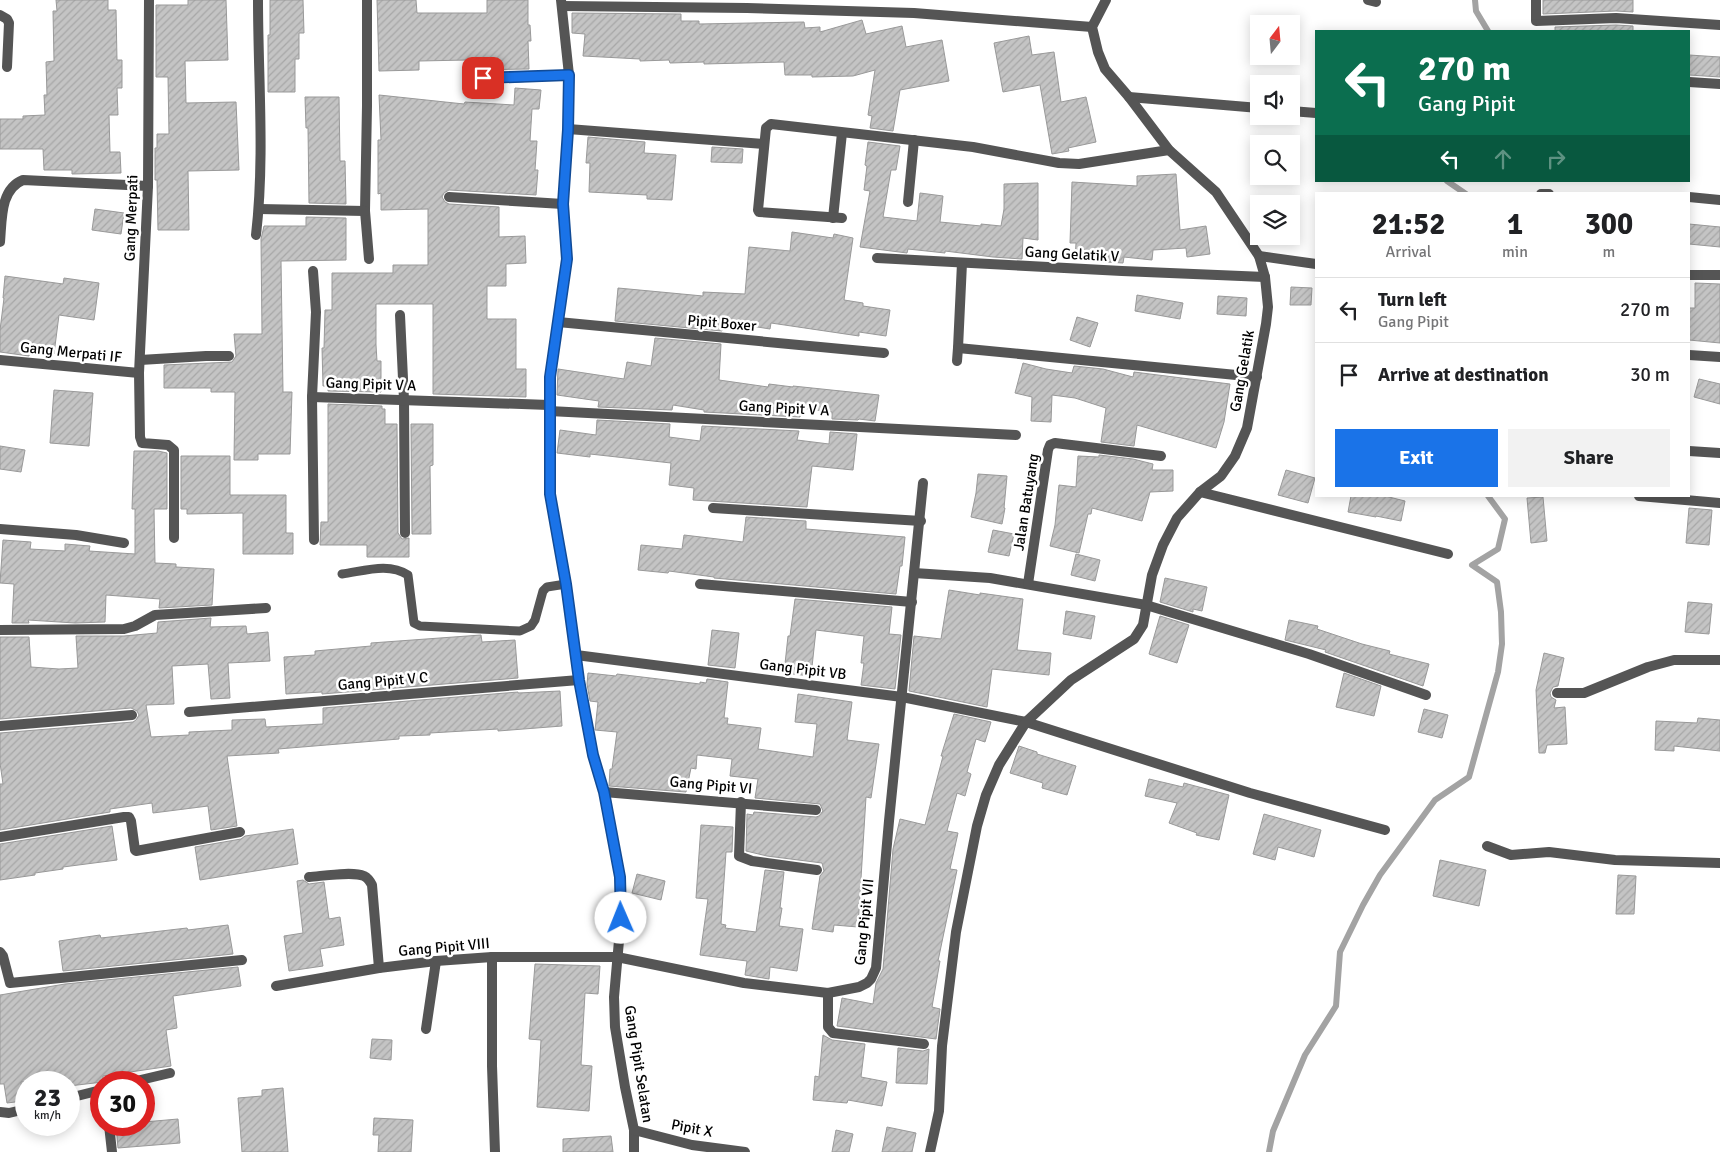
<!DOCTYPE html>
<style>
:root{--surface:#fff;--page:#f2f2f2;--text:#202124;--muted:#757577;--line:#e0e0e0;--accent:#1a73e8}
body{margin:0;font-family:Signika,sans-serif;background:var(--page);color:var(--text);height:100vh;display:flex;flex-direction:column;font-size:19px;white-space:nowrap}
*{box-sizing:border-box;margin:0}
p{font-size:16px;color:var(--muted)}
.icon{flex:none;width:28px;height:28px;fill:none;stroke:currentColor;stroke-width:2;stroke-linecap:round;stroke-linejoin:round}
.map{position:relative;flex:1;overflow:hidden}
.details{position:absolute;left:1315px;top:192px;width:375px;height:305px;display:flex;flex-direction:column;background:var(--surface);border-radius:0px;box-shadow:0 2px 12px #0003}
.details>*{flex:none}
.hud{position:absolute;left:1315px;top:30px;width:375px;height:152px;border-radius:0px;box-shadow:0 2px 12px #0003;background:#0b6e4f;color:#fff;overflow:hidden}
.needle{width:32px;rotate:16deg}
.controls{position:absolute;left:1250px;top:15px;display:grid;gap:10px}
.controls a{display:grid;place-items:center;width:50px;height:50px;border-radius:0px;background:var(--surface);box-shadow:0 2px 12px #0003;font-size:25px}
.speed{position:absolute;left:15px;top:1071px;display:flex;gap:10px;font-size:25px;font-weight:700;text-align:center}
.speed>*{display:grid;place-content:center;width:65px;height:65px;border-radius:50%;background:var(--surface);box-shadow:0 2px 12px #0003;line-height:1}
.speed small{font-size:12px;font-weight:400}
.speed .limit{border:8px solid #d22;background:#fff;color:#111}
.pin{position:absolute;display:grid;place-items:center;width:42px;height:42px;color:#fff;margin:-21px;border-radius:10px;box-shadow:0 2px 8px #0006}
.me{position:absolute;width:55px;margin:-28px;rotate:359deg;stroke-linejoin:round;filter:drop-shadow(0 0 4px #0008)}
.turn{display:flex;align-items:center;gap:18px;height:105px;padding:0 20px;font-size:22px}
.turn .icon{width:65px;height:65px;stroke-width:2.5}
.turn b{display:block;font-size:35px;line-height:42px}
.lanes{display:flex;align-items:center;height:48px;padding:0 20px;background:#0003;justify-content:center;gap:25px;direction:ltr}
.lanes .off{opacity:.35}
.eta{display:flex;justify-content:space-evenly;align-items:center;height:85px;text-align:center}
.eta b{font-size:30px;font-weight:700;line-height:35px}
.action{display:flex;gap:10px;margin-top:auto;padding:10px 20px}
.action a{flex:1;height:58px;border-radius:0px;background:var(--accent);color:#fff;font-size:20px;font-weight:700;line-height:58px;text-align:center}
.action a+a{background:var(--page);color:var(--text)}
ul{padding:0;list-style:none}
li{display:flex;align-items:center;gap:15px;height:65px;padding:0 20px;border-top:1px solid var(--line)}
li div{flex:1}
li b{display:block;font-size:19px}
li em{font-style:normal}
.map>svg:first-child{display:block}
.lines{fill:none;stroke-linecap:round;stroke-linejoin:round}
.stream{stroke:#a3a3a3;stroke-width:6}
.building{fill:url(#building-hatch);stroke:#999}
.service{stroke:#555;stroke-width:9}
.minor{stroke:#555;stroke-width:10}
.route-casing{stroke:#114b97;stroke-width:12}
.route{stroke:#1a73e8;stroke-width:9}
.labels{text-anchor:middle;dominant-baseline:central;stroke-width:5;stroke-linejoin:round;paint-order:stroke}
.street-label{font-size:15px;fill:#000;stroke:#fff}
</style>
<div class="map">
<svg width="1720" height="1152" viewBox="0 0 1720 1152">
<defs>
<pattern id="building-hatch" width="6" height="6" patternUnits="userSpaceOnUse" patternTransform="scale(1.25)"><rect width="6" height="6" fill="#c4c4c4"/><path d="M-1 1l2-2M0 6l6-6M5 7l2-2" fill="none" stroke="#a7a7a7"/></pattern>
</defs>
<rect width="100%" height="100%" fill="#fff"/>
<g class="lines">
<g class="stream">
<path d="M1475,0L1476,11L1488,31"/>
<path d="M1447,181L1466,194"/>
<path d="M1269,1152L1273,1131L1305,1055L1336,1006L1340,952L1363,905L1380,875L1435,800L1469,777L1498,672L1502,644L1501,612L1497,582L1472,565L1498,549L1505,519L1488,496"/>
</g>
</g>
<g class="building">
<path d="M56,0H108V10H116L117,60H122V88H117L118,115H109L110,152H120L121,173L72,174V170H44L43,149H0V119H23V116L45,115L44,95H47L46,62L54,61L53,11H57Z"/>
<path d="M188,0H226L228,60L185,61L186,103L236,102L239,170L188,171L189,230H158L157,180H155V148H157V134H169L168,77H156V5H188Z"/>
<path d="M270,0H303L304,33H299V59H295V92H268V35H270Z"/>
<path d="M377,0H416L417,13H487V0H528V25H530L531,41H528L529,69L467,70V60L419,61V70L379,71Z"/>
<path d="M1543,0H1633V12L1616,11L1543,14Z"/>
<path d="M572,13L681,14V21H699V24L804,22L805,28L820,27V32L862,20L866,34L902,26L906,47L942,40L949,81L900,90L893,131L870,128L872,116L868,115L875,70L853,76L812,77V75H785L784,62L704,64V62L670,63L669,60L640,61V59L583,56L585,34L572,33Z"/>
<path d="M1616,25L1633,26V31H1555V27Z"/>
<path d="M1029,36L1032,55L1054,52L1061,102L1086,97L1096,142L1068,148L1069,151L1052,154L1040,85L1003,92L994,43Z"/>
<path d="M1689,55L1720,57V77L1689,75Z"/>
<path d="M515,88L541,90L539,109H532L530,141H537L535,170H538L536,195L449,190L444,193L442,197L445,202L449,204L499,207V237L525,236L526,263L506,264V286H487V319H516V369H526V397L433,394V304H376V345L377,361H381V392L328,391V386H323L322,348H324L325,310H332V273H393V265H428V209L381,210V193L378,194V140H381L379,95L464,104L465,102L514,105Z"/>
<path d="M305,97H339L340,161H345L346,204L309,203L308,128H306Z"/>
<path d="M588,137L645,142L644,153L676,155L672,200L647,199V195L589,192L590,163H586Z"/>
<path d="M868,142L900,146L896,170H891L883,217L917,221L920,193L943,196L940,222L981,226V224L1001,226L1004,209V184L1038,183V240L1023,238L1022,259L993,257L945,251V253L908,249L907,253L860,247L870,191L864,190L867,166L865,165Z"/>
<path d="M712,147L743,149L742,163L711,162Z"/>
<path d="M1176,174L1180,230L1206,226L1210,254L1187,257L1186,248L1153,250L1152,260L1124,257L1123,263L1075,260L1076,243H1070L1072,182L1137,186V176Z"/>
<path d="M95,209L124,213L121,234L92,230Z"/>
<path d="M306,217L346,218V260L281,261L283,392H292L290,454H258V460H234L235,392H211V388H164V365L232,362L236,356L234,334H262L261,239L264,226H306Z"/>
<path d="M1689,224L1720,227V247L1689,244Z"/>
<path d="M792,232L833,238L834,234L853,238L844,300L863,303V306L890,310L886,336L859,332V336L771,323L770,329L745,325V330L722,326V331L615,321L618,288L703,296V292L745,294L749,247L790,251Z"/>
<path d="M5,276L63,284L64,278L99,283L94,320L59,315L54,354L30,351L29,356L0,352V330L4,298H3Z"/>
<path d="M1695,283L1720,284V343L1689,340V308H1695Z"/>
<path d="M1291,287L1312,288L1311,305H1290Z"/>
<path d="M1137,295L1183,303L1180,319L1135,311Z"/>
<path d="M1218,296L1247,298L1246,316L1217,314Z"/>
<path d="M1077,317L1098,323L1090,347L1070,340Z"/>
<path d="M655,338L721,344L719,380L768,387L769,384L793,387V386L879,395L875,421L859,419L858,420L832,419V412L801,408L800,417L704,412V410L673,405L672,410L598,407L599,401L557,395L558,369L624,379L627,362L651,366Z"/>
<path d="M1023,363L1046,369L1072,373L1074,366L1103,369L1133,377L1134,372L1230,384L1224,422L1216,448L1137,425L1134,446L1101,442L1106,408L1075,398L1052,395L1051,422L1031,421L1032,397L1015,393Z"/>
<path d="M1699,379L1720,384V404L1694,397Z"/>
<path d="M54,390L93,393L89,446L50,443Z"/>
<path d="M328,404L382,406V409H385V424H397L398,533L402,539L409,538V557H367V545H320L321,522H328Z"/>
<path d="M597,420L670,424L669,437L700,441L702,426L799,431L797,440L829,444L830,432L857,434L853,470L812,466L807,507L693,500L694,488L669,485L671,463L590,454V457L557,453L560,430L596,435Z"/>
<path d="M411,424H433V465L430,466L431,534H412Z"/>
<path d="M0,446L25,450L21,472L0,469Z"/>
<path d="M134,451H158L167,453V509H154L155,563L176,564V567L214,569L212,605L159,608L160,599L106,595L105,622L75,623L28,620L29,623H12L14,584L0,583L3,540L31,542L30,549L65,551V544L90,546L89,551L135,554V509H132Z"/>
<path d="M1099,455L1133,459L1153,464L1152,470H1173V491L1150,492L1142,521L1092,508L1091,514H1088L1079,553L1050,546L1055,525L1059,485L1076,487L1078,456L1099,457Z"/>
<path d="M181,456H230V495H286V533H293V554H243V513L187,514V509H181Z"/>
<path d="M1286,470L1315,478L1308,503L1278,495Z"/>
<path d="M978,474L1007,476L1004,508H1005L1002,524L971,517L976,493Z"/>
<path d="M1351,496H1385L1405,501L1401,521L1376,516V517L1348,512Z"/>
<path d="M1543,497L1547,541L1531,543L1527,498Z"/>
<path d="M1689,508L1712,510L1709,545L1686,543Z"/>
<path d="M746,517L806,521V529L905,537L902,566H900L896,594L714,578V577L669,571L668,573L638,570L641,545L682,549L684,535L743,542Z"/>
<path d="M993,530L1014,534L1009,556L988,552Z"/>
<path d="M1076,554L1100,560L1095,581L1071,575Z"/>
<path d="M1165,578L1207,587L1202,611L1193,609V612L1160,602Z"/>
<path d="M949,590L980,595V593L1023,599L1017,650L1051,653L1049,675L992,669L987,707L909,691L914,636L941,639Z"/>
<path d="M795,599L892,607L889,634L901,635L895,689L861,685L864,663H861L864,636L816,630L811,676L784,673L788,636H790Z"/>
<path d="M1688,602L1712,604L1709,634L1685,632Z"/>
<path d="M1066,611L1095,616L1091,639L1063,634Z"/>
<path d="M1160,616L1189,625L1177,663L1149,654Z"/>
<path d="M211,618L210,627L246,626L247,634L268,632L270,661L228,663L230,698L211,699L208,664L172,666L174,704L146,705L151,737L189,735V732L232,730V720L265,719L266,727L323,724V708L518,692V693L560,691L562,726L498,731V729L430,733V735L399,736V739L278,749L279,753L227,756L237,826L211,830L208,806L153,813L152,803L110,809V812L0,830V784H3L0,763V733L133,722L136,720L139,715L137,711L131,708L0,719V637H29L31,667L59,669L78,668L76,636H124L157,633L158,622Z"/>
<path d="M1289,620L1318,626L1317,629L1362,644L1390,651L1389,654L1429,664L1423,686L1325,652L1326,650L1285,640Z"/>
<path d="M712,630L739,633L735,668L708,665Z"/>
<path d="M481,635L482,642L515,640L518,678L322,694V692L286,694L284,657L315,655V651L371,646V643Z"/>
<path d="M1544,653L1564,658L1558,686L1553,687L1550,693L1551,697L1556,700L1554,708L1565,707L1567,744L1547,745L1545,753H1539L1536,690Z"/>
<path d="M588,673L616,676L617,674L700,684V682L706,683L707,679L728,682L724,718H728L727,724L761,728L758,749L813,757L817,724L795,722L798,694L852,702L847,740L879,744L871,798L866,797L858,927L834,925L833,932L812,929L820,876L824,871L822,863L767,856L746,851L747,814L753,815L754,812L816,817L819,816L823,811L820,804L755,798L758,779L730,776L732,759L697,755L696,769L691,768L686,792L609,786L610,769H612L617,732L595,730L598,702L590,701L587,684Z"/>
<path d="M1344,673L1381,686L1374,716L1336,707Z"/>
<path d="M1424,709L1448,715L1442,738L1418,732Z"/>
<path d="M954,714L991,722L985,742L976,739L967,772L971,774L965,796L957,793L947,831L958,833L950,869L957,870L938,961H940L932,1007L940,1009L936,1039L837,1026L842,998L873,1004L876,983L883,969L893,849L900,819L925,825L943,756H941Z"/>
<path d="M1698,718L1720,720V751L1674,746V751L1655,750L1656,721L1697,723Z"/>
<path d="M1019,746L1037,752V754L1076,766L1067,795L1042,788L1043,783L1010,773Z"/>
<path d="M1149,779L1183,787L1184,783L1229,795L1219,840L1196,835L1197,833L1169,823L1177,803L1145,796Z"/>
<path d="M1264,814L1321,830L1314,857L1278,847L1275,860L1253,854Z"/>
<path d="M701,825L733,827L732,852H726L721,924L726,925L725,928L756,932L765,870L784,872L780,908H782L779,926L803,929L797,971L770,967L769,979L745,975L747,961L700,955L708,899L696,898Z"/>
<path d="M112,826L117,860L63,867V869L35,873V875L0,880V844Z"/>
<path d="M293,829L298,864L200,880L195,847L241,839L245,836Z"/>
<path d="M1440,860L1486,870L1479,906L1433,896Z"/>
<path d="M637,874L665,881L661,900L632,893Z"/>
<path d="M1618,875L1636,876L1634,914H1616Z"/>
<path d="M303,880L309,884L324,882L329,919L340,917L344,945L320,949L323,966L289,971L284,936L303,933L297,881Z"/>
<path d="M228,925L233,954L63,971L59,941L100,935L101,938L187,928L188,930Z"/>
<path d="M535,964L600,966L598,994L585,993L581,1065L592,1066L589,1111L537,1107L541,1040L529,1039Z"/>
<path d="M238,967L241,986L173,996L177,1028L166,1030L171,1066L103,1076V1082L69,1086V1082H21L23,1101L7,1103L4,1084H0V995L65,984Z"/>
<path d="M823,1035L832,1040L865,1044L861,1077L887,1082L882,1106L848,1100L847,1103L813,1100L815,1076L819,1077Z"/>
<path d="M372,1039L392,1040L391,1060L370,1058Z"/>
<path d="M898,1048L923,1051L929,1049L927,1084L896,1083Z"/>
<path d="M283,1088L288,1152H242L238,1098L262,1096V1090Z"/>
<path d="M374,1118L413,1120L411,1152H378L379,1135H373Z"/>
<path d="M178,1119L180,1143L118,1148L116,1125H144V1122Z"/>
<path d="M887,1127L916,1133L912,1152H882Z"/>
<path d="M836,1130L853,1134L849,1152H832Z"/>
<path d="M611,1136L613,1152H563V1139Z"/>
</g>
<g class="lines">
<path class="service" d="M342,574C364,571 389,562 408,575L414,623L420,626L520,631L531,626L535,620L543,591L547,587L566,584"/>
<g class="minor">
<path d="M149,0L148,186L139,373L140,437L142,443L168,445L174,450V538"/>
<path d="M367,0V106L365,211L369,259"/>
<path d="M561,0L569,75L568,129L563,204L567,259L550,377V494L566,584L579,680L593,755L604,792L620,877L621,918L614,997L615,1027L625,1087L634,1130V1152"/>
<path d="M1368,0L1376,2"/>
<path d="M1536,0V21L1616,18L1720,25"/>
<path d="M562,6L747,8L914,13L1092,27"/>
<path d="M0,15L7,19L9,23L7,67"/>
<path d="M483,79L569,75"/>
<path d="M1689,82L1720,84"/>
<path d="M1129,97L1259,108"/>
<path d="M1291,111L1316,113"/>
<path d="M568,129L764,144"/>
<path d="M1541,194H1549"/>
<path d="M449,197L563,204"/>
<path d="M1689,197L1720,200"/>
<path d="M908,202L914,140"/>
<path d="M259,209L365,211"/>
<path d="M833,218L842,133"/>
<path d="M842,218L759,212L758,210L766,128L771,124L973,147L1059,163L1079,164L1169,150"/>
<path d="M256,235C265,157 258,78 258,0"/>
<path d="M0,242C2,220 0,189 23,180L148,186"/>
<path d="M1259,256L1316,264"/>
<path d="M877,258L1122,271L1265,277"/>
<path d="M962,263L958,348L1257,377"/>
<path d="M313,271L316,312L312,397L314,540"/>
<path d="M1689,275H1720"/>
<path d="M400,315L404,400L405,533"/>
<path d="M558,322L884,353"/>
<path d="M1689,355L1720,357"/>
<path d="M0,360L139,373"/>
<path d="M140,360L206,356H229"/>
<path d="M957,361L958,348"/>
<path d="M312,397L549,405"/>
<path d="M549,411L1016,435"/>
<path d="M1689,451L1720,453"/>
<path d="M1200,492L1448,554"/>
<path d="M1639,496L1720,503"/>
<path d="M713,508L921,521"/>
<path d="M0,529L76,535L124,543"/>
<path d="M914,573L990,578L1146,605L1309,654L1426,695"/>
<path d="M700,584L912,602"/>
<path d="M1028,584L1048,450L1050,445L1055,443L1161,456"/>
<path d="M0,630L124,629L135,626L155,615L266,608"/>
<path d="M576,655L902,697L1026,722L1250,793L1385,830"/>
<path d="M1557,693H1584L1648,667L1674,660H1720"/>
<path d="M189,712L579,680"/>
<path d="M0,726L132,715"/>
<path d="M604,792L816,810"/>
<path d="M741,802L739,856L752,861L817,870"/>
<path d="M0,837L124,817H129L131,821L135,850L136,851L240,832"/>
<path d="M1487,846L1511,855L1549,852L1615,860L1720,863"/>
<path d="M309,877C323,876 353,871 364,876C368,878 370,881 372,885L379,968"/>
<path d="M0,952L3,956L10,983L242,960"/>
<path d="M492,957V1066L495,1152"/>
<path d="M276,986L379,968L436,961L492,957H617L744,983L828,993L859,987L867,983L871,979L876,968L889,821L923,483"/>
<path d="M828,993V1027L833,1033L924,1044"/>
<path d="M426,1029L436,961"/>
<path d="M132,1082L170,1073"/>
<path d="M69,1098L101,1090"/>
<path d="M0,1112L9,1113L26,1109"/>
<path d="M109,1125L112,1152"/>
<path d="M634,1130L692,1145L745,1152"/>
<path d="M930,1152L939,1111L942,1046L956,932L977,826L986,795L999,765L1026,722L1071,680L1134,639L1143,625L1152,575L1163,545L1177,518L1200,492L1221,476L1235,456L1247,428L1266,324L1268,307L1265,277L1259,256L1216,192L1169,150L1129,97L1105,69L1098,52L1092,27L1106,0"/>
</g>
</g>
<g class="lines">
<defs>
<path id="route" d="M483,78L569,75L568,130L563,204L567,259L550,377V494L566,584L579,680L593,755L604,792L620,877L621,918"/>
</defs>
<use href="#route" class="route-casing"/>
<use href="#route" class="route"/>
</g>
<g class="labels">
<g class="street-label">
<text transform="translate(131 218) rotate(-88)">Gang Merpati</text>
<text transform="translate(1072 254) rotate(3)">Gang Gelatik V</text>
<text transform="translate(722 323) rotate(5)">Pipit Boxer</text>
<text transform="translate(71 352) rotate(6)">Gang Merpati IF</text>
<text transform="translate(1242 371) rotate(-80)">Gang Gelatik</text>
<text transform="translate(371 384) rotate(2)">Gang Pipit V A</text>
<text transform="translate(784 408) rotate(3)">Gang Pipit V A</text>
<text transform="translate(1026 502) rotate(-81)">Jalan Batuyang</text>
<text transform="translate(803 669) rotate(7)">Gang Pipit VB</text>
<text transform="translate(383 681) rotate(-5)">Gang Pipit V C</text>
<text transform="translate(711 785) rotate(5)">Gang Pipit VI</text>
<text transform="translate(864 922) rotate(-84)">Gang Pipit VII</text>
<text transform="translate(444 947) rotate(-5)">Gang Pipit VIII</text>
<text transform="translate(639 1064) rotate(81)">Gang Pipit Selatan</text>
<text transform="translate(692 1128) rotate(11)">Pipit X</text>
</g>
</g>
</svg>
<div class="controls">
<a><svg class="needle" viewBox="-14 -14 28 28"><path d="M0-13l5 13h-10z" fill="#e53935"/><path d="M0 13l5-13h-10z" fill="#757577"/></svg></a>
<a><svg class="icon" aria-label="sound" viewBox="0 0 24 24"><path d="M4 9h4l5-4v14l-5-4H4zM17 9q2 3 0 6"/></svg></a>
<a><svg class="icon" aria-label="search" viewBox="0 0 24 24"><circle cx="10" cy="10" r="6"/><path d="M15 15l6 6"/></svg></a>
<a><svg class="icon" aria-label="layers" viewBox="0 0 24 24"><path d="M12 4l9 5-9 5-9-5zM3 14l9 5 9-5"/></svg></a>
</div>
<div class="speed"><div>23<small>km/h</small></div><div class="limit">30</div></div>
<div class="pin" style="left:483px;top:78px;background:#d93025"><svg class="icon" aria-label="arrive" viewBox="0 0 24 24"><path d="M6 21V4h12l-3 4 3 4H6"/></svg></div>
<svg class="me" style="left:621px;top:918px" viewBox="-20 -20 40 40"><circle r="19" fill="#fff"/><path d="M0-13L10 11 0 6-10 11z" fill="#1a73e8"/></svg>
<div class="hud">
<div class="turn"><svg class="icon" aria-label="left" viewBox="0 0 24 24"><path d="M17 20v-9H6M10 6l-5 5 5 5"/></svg><div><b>270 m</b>Gang Pipit</div></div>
<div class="lanes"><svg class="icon" aria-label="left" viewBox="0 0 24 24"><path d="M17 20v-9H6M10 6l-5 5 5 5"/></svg><svg class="icon off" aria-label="ahead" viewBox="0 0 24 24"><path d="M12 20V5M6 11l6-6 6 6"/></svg><svg class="icon off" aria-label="right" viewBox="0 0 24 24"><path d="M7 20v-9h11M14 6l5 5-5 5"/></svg></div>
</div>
<section class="details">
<div class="eta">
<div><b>21:52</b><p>Arrival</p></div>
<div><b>1</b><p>min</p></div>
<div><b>300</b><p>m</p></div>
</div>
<ul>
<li><svg class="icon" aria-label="left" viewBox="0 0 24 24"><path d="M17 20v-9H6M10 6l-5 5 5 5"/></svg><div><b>Turn left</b><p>Gang Pipit</p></div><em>270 m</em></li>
<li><svg class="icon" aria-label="arrive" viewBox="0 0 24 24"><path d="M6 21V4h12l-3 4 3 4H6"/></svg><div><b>Arrive at destination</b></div><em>30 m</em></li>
</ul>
<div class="action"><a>Exit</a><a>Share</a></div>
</section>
</div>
